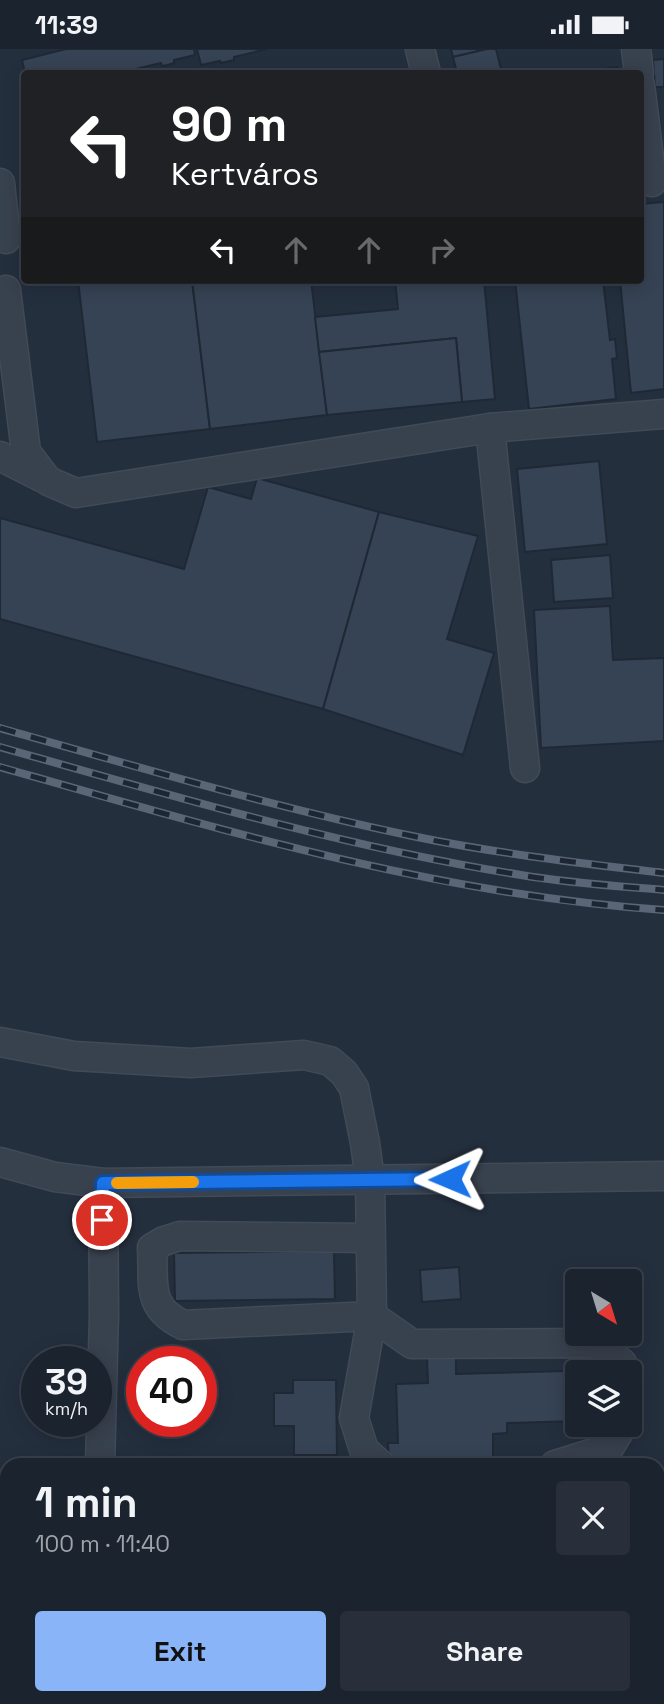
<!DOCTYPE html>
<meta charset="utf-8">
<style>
:root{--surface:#1b232e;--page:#282f3a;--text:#f1f3f6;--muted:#a0a4aa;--line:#39404a;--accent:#8ab4f8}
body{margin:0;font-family:"Space Grotesk",sans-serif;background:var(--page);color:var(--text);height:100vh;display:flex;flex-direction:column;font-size:26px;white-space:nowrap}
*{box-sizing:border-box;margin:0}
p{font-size:23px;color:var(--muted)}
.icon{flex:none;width:38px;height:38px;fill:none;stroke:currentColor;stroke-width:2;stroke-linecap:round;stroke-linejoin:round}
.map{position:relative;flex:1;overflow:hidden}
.sheet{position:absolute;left:0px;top:1409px;width:665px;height:247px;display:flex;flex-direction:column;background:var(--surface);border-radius:21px 21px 0 0;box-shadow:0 4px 18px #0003,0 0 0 2px var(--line)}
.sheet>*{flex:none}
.top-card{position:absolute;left:21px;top:21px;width:623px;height:214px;border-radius:7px;box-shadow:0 4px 18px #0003,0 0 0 2px var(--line);background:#202124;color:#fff;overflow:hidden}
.needle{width:46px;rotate:142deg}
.buttons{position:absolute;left:565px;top:1220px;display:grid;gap:14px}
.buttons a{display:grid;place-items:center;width:77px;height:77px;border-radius:7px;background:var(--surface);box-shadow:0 4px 18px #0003,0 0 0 2px var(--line);font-size:35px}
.speed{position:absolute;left:21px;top:1297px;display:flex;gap:14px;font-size:35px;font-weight:700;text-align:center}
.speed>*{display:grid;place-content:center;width:91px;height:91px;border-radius:50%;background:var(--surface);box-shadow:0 4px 18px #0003,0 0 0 2px var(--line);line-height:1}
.speed small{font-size:18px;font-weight:400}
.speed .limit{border:10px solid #d22;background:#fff;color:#111}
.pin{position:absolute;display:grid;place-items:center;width:60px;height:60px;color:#fff;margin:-30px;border:4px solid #fff;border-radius:50%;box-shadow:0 2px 7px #0007}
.me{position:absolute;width:77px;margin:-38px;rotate:269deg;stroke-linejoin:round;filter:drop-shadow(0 0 5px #0008)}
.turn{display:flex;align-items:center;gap:24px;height:147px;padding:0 35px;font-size:32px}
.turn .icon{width:91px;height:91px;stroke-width:2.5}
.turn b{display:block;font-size:49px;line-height:60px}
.lanes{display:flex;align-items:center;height:66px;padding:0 35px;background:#0003;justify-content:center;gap:35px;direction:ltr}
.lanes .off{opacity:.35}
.round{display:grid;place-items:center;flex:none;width:74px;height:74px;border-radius:7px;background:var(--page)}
.head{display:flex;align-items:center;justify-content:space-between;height:119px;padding:0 35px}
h1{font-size:42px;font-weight:600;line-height:52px}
.button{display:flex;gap:14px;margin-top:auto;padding:14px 35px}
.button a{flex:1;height:80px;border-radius:7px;background:var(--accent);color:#111;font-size:28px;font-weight:600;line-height:80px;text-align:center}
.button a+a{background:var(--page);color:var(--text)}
.status{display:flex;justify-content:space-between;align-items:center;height:49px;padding:0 35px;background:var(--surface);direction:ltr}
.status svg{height:19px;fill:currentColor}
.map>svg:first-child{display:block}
.building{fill:#364354;stroke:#1f2835;stroke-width:2}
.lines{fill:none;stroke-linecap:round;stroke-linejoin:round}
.minor-casing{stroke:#414a57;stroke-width:31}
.minor{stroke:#38414e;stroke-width:28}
.rail-casing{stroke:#5a6575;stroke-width:8}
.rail{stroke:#1d2633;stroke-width:5;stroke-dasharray:16;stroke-linecap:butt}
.route-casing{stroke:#114b97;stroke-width:18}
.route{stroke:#1a73e8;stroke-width:12}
.slow{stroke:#f59e0b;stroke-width:12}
</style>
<div class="status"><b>11:39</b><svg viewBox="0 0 49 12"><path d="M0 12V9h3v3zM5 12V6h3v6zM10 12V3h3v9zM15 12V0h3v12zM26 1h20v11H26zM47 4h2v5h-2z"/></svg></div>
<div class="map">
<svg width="664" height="1655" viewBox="0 0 664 1655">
<rect width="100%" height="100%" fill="#242f3e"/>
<g class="building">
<path d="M66,0H194L195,6L174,11V14L168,16L162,17L161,14L119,24H25L22,11Z"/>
<path d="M197,0H267L234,8V11L221,14L220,12L201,16Z"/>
<path d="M451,0H487L453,8Z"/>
<path d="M487,0H496L502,24H457L453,8Z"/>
<path d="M664,10V38H655L653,11Z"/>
<path d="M617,18L618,24H593L592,21Z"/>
<path d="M664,153V340L631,344L620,231H640V155Z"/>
<path d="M78,231H192L210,380L97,393Z"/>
<path d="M192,231H311L327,366L210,380Z"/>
<path d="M395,231H484L495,350L462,353L456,289L319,303L315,268L398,260Z"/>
<path d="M515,231H603L610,291L615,290L617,309L612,310L616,350L529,360Z"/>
<path d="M456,289L462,353L327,366L319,303Z"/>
<path d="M599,412L607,495L525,503L517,420Z"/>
<path d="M257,429L379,463L323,660L0,570V469L184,520L208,438L251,450Z"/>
<path d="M379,463L478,487L447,590L494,604L463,706L323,660Z"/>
<path d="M610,506L613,549L554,553L551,511Z"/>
<path d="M610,557L613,611L664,609V692L541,699L534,561Z"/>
<path d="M334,1202L335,1250L175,1252L174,1204Z"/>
<path d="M459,1218L461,1250L422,1253L420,1221Z"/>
<path d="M456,1308V1325L605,1321V1323H578V1372L507,1374V1384L493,1385V1414L389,1416L388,1394H398L396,1335L428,1334L427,1309Z"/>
<path d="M293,1331H336L337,1406H294V1377H274V1344H293Z"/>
<rect x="145" y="1408" width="35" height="8"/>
<rect x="658" y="1587" width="6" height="50"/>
</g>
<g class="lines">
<defs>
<g id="minor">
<path d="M420,0L426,24"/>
<path d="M636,0L639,24"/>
<path d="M640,36L652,133"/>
<path d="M0,134L6,190"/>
<path d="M6,241L26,403L48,432L76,444L490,379L664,365"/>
<path d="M490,379L525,719"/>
<path d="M0,407L41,428"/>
<path d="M0,993L74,1007L191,1014L304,1006L330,1012L344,1024L354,1039L365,1094L370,1131L372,1267L354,1369L364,1401L381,1416"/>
<path d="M0,1113L55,1128L103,1134L664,1127"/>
<path d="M370,1189L180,1187L164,1192L152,1199C154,1236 146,1258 183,1276L372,1267L412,1295L597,1294L622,1314L623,1323"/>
<path d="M100,1416L104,1266L103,1134"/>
<path d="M555,1416L609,1399L623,1376"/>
<path d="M18,1648L104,1655"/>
</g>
</defs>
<use href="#minor" class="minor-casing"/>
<use href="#minor" class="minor"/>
<defs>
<g id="rail">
<path d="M0,679C138,718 276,759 417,788C499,805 581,814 664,824"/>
<path d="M0,698C172,747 344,798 521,826C568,834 616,837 664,841"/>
<path d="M0,718C217,780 437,846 664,861"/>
</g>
</defs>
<use href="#rail" class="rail-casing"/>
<use href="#rail" class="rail"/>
</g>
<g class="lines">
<defs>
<path id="route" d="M102,1171L103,1134L450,1130"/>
</defs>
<use href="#route" class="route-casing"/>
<use href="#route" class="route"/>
<path class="slow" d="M117,1134L193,1133"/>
</g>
</svg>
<div class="buttons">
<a><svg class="needle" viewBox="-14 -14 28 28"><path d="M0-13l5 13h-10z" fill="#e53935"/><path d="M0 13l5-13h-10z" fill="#a0a4aa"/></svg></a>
<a><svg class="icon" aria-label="layers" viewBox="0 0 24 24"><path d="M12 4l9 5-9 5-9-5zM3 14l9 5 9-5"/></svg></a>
</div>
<div class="speed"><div>39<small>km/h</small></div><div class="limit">40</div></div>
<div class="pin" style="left:102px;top:1171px;background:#d93025"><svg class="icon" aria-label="arrive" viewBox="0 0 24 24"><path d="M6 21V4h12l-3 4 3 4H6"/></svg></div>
<svg class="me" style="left:450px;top:1130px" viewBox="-20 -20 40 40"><path d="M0-17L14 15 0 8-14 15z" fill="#1a73e8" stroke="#fff" stroke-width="4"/></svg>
<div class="top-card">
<div class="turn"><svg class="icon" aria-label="left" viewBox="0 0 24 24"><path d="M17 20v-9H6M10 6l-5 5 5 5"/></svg><div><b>90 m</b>Kertváros</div></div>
<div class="lanes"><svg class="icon" aria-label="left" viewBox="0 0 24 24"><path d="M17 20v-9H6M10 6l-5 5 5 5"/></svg><svg class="icon off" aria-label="ahead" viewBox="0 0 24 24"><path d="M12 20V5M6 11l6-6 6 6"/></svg><svg class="icon off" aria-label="ahead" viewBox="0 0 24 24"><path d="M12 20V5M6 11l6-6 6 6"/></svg><svg class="icon off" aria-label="right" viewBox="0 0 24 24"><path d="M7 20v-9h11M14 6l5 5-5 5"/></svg></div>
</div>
<section class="sheet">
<div class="head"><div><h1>1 min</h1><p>100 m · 11:40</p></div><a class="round"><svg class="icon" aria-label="close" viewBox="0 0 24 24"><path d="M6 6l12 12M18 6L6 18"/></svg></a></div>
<div class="button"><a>Exit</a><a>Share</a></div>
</section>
</div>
